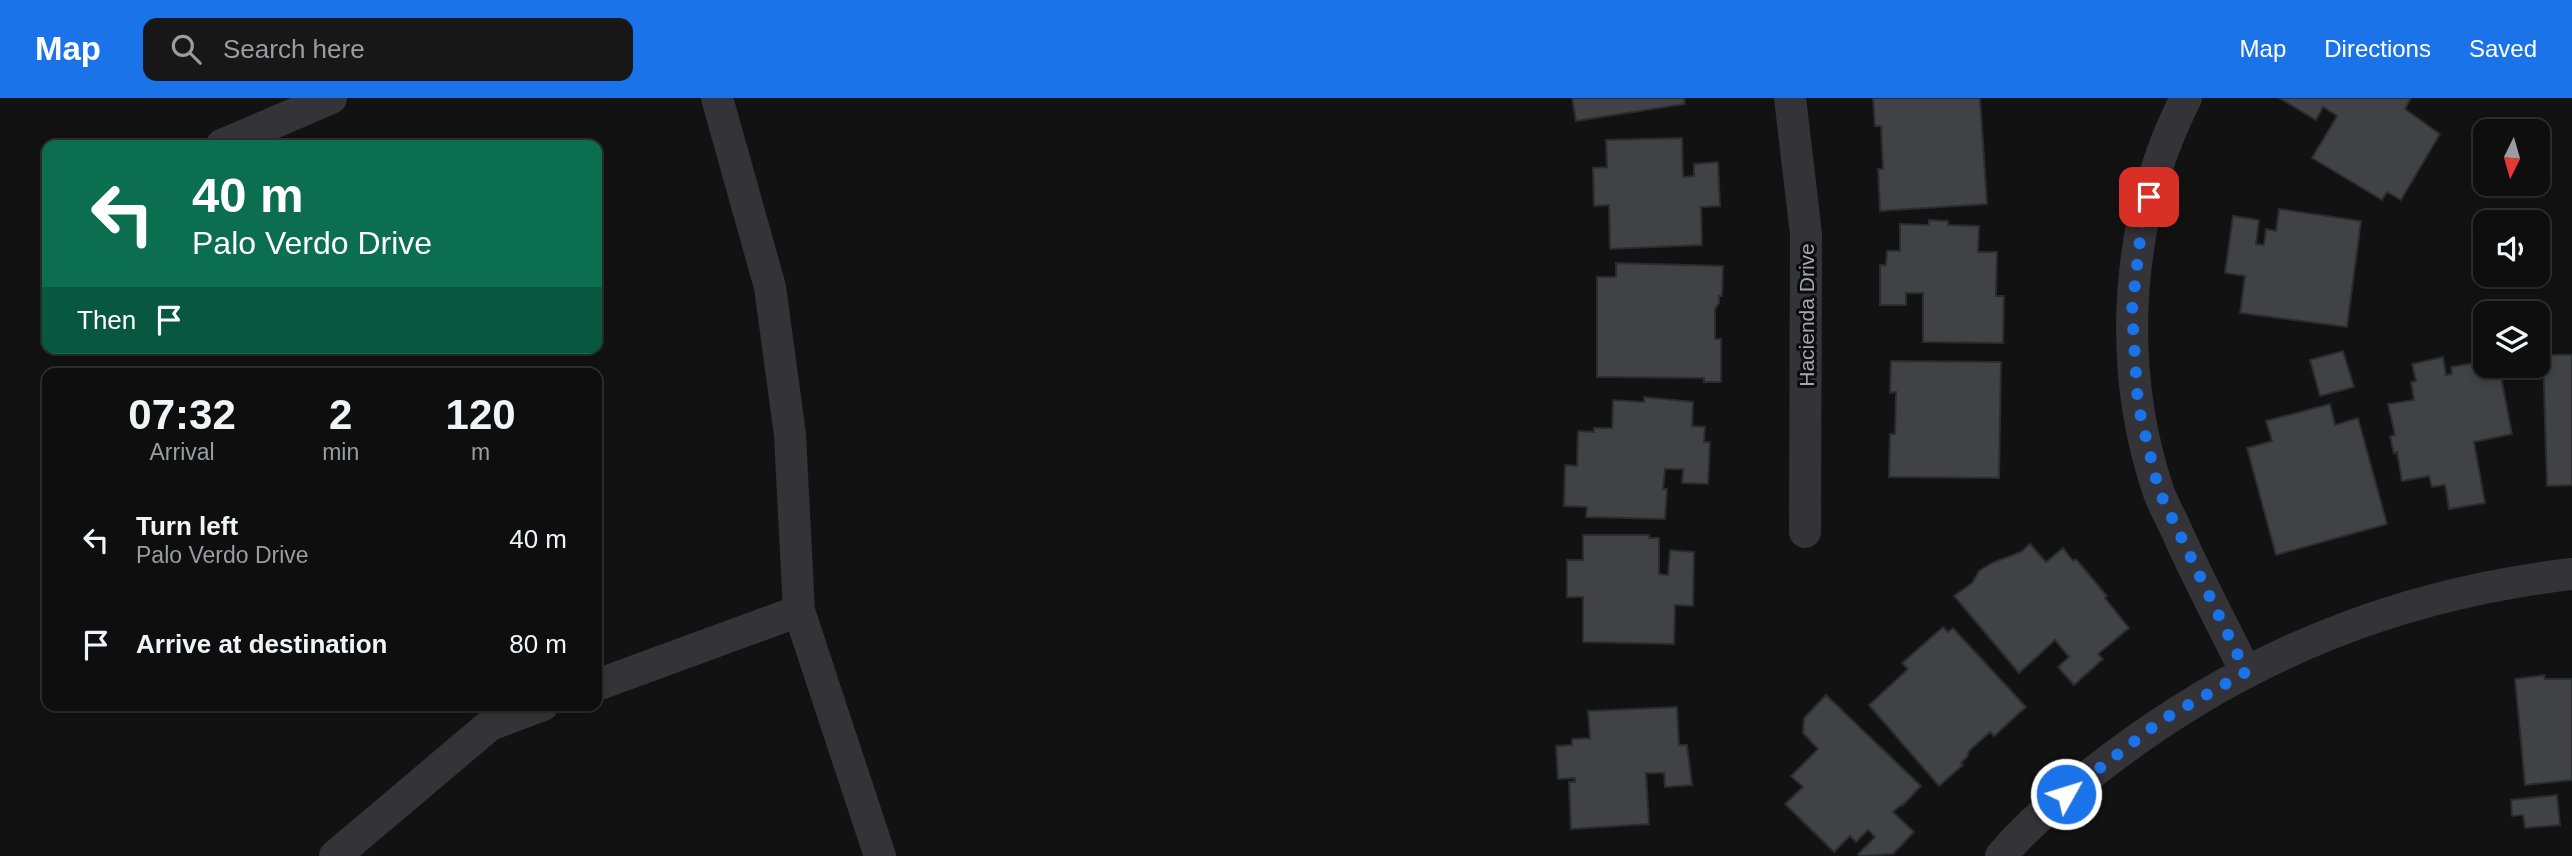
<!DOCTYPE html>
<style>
:root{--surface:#0e0e0e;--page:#171717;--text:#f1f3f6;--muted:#9b9c9e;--line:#2e2e2e;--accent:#1a73e8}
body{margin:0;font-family:Helvetica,sans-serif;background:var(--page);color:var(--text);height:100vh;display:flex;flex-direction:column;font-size:26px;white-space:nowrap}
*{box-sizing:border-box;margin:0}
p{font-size:23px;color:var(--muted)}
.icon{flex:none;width:38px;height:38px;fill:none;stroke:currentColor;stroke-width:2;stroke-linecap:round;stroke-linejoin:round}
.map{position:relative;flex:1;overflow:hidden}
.drawer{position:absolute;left:42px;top:270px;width:560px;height:343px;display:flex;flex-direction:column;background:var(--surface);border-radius:14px;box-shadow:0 4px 10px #0003,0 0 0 2px var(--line)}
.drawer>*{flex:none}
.banner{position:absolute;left:42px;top:42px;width:560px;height:214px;border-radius:14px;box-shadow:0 4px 10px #0003,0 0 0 2px var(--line);background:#0b6e4f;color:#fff;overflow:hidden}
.needle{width:46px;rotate:185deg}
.controls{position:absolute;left:2473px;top:21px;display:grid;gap:14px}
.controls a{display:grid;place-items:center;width:77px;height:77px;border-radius:14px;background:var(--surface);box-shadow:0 4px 10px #0003,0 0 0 2px var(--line);font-size:35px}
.pin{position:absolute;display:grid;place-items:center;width:60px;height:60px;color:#fff;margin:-30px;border-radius:14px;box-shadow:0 4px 10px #0006}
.me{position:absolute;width:77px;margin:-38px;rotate:51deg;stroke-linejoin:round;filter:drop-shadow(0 0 5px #0008)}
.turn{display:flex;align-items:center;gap:24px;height:147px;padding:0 35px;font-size:32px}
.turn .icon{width:91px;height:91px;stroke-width:2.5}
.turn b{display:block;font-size:49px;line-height:60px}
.then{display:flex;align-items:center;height:66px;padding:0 35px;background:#0003;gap:14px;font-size:26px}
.eta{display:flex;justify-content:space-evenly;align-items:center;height:119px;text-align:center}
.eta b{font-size:42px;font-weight:700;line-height:49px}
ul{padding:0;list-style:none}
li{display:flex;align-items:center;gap:21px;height:105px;padding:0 35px}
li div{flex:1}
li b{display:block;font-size:26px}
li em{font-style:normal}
header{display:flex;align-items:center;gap:42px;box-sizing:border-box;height:98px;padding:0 35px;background:var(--accent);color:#fff}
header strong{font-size:33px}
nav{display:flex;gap:38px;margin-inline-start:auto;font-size:24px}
.search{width:490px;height:63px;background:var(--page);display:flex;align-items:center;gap:18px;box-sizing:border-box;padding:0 24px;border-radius:14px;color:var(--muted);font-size:26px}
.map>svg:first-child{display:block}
.building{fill:#414246;stroke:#2c2c2f;stroke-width:2}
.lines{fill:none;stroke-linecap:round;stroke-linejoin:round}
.street{stroke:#343438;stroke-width:32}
.route{stroke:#1a73e8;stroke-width:12;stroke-dasharray:0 21.6}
.labels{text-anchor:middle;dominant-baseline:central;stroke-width:6;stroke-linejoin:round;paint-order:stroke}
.street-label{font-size:21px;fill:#a5a8b3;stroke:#0d0d0e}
</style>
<header>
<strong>Map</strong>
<div class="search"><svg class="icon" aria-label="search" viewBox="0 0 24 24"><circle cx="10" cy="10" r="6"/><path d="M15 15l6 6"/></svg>Search here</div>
<nav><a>Map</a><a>Directions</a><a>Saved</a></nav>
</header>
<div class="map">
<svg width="2572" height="758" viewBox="0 0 2572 758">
<rect width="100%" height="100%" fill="#121213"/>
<g class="building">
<path d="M1572,0H1684L1685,6L1576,23Z"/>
<path d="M1873,0H1980L1987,106L1880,113L1878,71H1883L1881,28H1875Z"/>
<path d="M2279,0H2411L2405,11L2440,36L2401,102L2387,94L2382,102L2312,60L2337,18L2323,9L2316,22Z"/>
<path d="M1682,40L1683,79L1694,78V66L1718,64L1720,108L1701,109L1702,147L1610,151L1609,107L1594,108L1593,70L1607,69L1606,42Z"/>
<path d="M2279,111L2361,123L2347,229L2240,215L2245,178L2225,175L2233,118L2259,122L2256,146L2264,147L2266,131L2276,133Z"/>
<path d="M1929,122L1948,123V127L1979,128L1978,154H1997L1996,198H2004L2003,245L1923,244V195H1906V207H1880V167H1886L1887,153H1900V126L1929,127Z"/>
<path d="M1616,165L1723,168L1722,198H1719V205L1715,211V241H1721V284H1704V280L1597,279V179H1616Z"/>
<path d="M2343,253L2354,289L2320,298L2310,262Z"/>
<path d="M2543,257H2572V387L2547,388Z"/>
<path d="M2443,259L2446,277L2452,276L2451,269L2485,263V268H2499L2512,336L2474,344L2485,405L2449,411L2445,387L2432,389L2429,378L2402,383L2397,354L2394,356L2390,338L2395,337L2388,306L2414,302L2411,284L2416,283L2412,266Z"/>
<path d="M1891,263L2001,264L1999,380L1889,379L1890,336H1895L1896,294L1890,295Z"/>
<path d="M1644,299L1693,304L1692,328L1705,329L1704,344H1710L1708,386L1682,385L1683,371H1665L1663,391H1667L1665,421L1586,419L1587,409L1564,408L1565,367L1577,368L1578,333L1594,334V330H1612L1613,302L1644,304Z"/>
<path d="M2330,306L2335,327L2358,320L2387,426L2276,457L2247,350L2272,343L2266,323Z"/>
<path d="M1583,437H1649V440H1659V476L1668,477L1670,452L1694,454L1693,508L1675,507L1674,546L1583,544V499H1567V462H1583Z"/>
<path d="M2030,446L2046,464L2063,450L2073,463L2076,461L2107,498L2105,500L2129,530L2098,556L2103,561L2074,587L2058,569L2069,559L2055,542L2019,575L1954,498L1972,485L1979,473L1992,465L2021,454Z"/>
<path d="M1943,529L1948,534L1953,530L2026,609L1994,638L1990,634L1969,653L1967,659L1961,665L1963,667L1939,688L1869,607L1908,571L1902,565Z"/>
<path d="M2544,577L2545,581H2572V682L2525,687L2515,581Z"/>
<path d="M1826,597L1921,688L1902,708L1901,707L1893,714L1914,734L1893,756L1859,758L1858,756L1875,739L1868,732L1856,744L1850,738L1834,754L1785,706L1803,689L1791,678L1818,651L1803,635L1804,620Z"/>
<path d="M1677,609L1679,647H1687L1692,687L1665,689L1664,675H1646L1649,726L1571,731L1569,684H1575V680L1558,681L1556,648L1572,647V641L1590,640L1588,613Z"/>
<path d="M2557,697L2560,727L2525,730L2523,717L2512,718L2511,702Z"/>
</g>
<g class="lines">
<g class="street">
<path d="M717,0L770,189L790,337L799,513L880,758"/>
<path d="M1790,0L1806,136L1805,434"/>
<path d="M2186,0C2125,119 2116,266 2158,392C2163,407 2172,422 2178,436C2199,483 2223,528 2246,574"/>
<path d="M222,47L331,0"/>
<path d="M597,587L799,513"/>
<path d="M335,758L490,627L543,607"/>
<path d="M2001,758C2033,720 2073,689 2113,659C2251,555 2400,496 2572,476"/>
</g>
</g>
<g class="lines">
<path class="route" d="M2066,696L2162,622L2246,574L2159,393L2138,307L2132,212L2142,124L2149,99"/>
</g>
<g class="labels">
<g class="street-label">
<text transform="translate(1806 217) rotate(-90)">Hacienda Drive</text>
</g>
</g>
</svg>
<div class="controls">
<a><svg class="needle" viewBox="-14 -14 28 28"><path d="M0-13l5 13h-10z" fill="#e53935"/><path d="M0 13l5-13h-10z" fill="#9b9c9e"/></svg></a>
<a><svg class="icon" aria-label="sound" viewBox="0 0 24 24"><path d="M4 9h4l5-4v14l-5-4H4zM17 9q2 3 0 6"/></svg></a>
<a><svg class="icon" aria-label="layers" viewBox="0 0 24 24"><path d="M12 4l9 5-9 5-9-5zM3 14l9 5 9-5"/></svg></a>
</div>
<div class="pin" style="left:2149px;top:99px;background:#d93025"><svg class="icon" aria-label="arrive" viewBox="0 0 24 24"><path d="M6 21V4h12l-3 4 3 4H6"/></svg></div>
<svg class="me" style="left:2066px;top:696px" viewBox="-20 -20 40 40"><circle r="17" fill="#1a73e8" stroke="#fff" stroke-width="3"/><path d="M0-11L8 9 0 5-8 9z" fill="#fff"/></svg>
<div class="banner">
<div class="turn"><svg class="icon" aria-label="left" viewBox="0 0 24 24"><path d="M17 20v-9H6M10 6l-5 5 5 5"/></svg><div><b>40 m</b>Palo Verdo Drive</div></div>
<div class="then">Then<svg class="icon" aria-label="arrive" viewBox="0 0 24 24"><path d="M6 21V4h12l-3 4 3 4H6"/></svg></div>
</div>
<section class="drawer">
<div class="eta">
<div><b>07:32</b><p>Arrival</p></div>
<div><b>2</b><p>min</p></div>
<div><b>120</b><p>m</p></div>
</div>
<ul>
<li><svg class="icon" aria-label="left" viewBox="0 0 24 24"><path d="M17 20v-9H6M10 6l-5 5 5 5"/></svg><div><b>Turn left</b><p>Palo Verdo Drive</p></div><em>40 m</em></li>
<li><svg class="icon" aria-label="arrive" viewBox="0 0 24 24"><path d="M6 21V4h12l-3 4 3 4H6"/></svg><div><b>Arrive at destination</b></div><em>80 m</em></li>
</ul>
</section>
</div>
